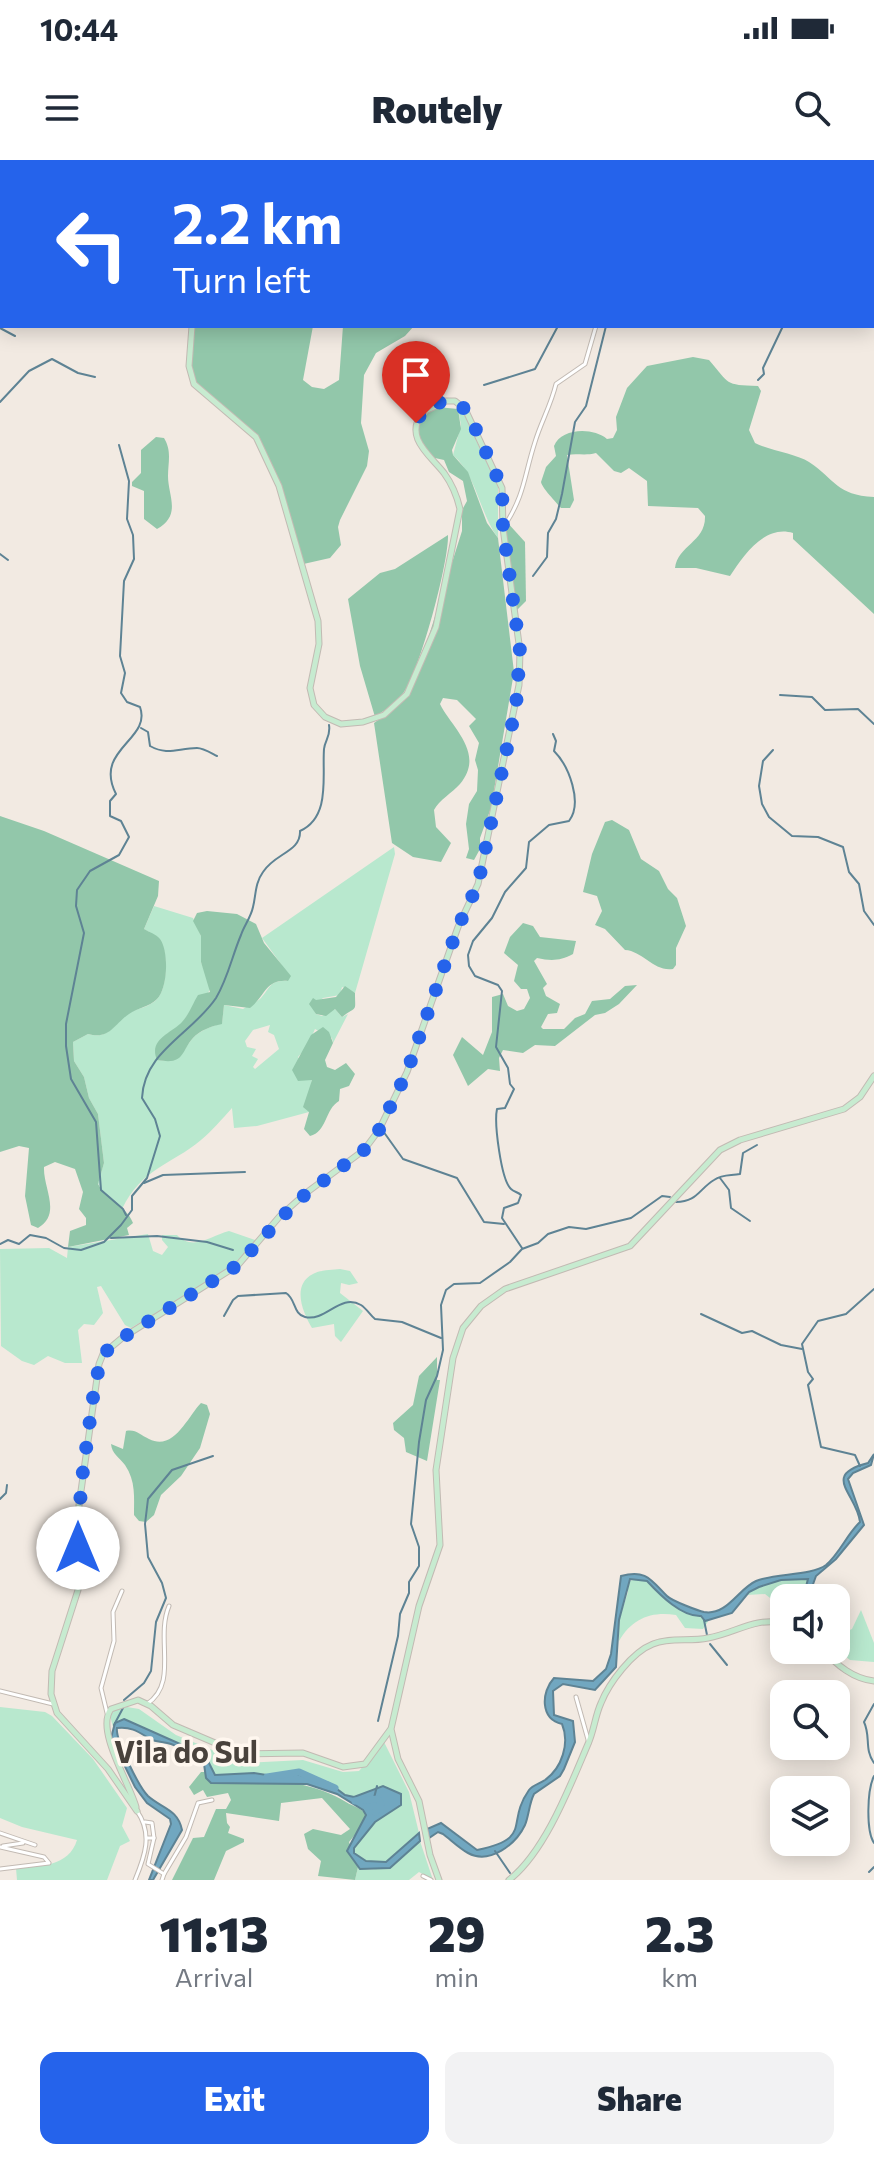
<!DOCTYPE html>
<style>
:root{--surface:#fff;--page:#f2f2f3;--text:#1f2937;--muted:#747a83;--accent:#2563eb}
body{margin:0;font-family:Commissioner,sans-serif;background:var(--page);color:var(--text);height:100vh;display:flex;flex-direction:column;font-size:30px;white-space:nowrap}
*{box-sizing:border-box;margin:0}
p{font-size:26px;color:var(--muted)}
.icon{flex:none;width:44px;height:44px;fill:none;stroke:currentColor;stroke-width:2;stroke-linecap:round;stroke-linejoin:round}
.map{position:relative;height:1720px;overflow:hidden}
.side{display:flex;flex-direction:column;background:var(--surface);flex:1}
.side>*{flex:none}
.banner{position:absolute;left:0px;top:0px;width:874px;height:168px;box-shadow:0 4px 20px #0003;background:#2563eb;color:#fff;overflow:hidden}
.buttons{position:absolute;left:770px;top:1424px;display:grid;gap:16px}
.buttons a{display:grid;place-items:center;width:80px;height:80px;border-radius:16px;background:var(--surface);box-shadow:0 4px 20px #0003;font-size:40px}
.pin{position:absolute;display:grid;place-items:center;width:68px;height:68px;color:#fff;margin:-82px -34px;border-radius:50% 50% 50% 0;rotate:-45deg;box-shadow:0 0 8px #0007}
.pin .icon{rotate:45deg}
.me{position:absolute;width:88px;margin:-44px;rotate:0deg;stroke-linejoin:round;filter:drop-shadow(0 0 6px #0008)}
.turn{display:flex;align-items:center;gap:28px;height:168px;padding:0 40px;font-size:36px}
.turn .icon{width:104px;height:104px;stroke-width:2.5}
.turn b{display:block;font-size:56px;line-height:68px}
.eta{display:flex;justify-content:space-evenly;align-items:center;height:136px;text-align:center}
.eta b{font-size:48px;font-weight:800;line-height:56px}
.primary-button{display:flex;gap:16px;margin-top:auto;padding:16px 40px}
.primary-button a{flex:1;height:92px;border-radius:16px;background:var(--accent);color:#fff;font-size:32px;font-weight:800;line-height:92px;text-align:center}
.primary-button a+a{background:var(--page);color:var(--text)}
.status{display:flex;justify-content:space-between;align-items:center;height:56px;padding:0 40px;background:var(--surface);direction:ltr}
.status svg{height:22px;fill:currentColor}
header{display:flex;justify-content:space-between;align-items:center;height:104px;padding:0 40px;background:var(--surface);font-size:36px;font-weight:800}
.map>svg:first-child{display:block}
.green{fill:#b8e8ce;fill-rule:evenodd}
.forest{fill:#92c7aa}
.water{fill:#71a7c0;stroke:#5e8394;stroke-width:2}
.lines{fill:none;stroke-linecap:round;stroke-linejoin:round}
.stream{stroke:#5e8394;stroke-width:2}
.river{stroke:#71a7c0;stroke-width:7}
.street-casing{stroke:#c2bab3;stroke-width:5}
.secondary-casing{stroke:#c2bab3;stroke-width:7}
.street{stroke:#fff;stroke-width:3}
.secondary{stroke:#c7ebd0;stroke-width:5}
.route{stroke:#2563eb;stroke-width:14;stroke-dasharray:0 25.2}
.labels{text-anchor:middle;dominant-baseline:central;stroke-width:7;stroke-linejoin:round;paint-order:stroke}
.district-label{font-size:30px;font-weight:bold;fill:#49423c;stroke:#fff7ef}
</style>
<div class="status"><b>10:44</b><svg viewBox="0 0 49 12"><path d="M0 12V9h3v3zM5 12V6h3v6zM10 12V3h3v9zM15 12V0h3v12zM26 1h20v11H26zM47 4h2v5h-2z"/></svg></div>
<header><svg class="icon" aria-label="menu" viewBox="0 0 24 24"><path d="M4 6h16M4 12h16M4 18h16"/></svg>Routely<svg class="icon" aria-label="search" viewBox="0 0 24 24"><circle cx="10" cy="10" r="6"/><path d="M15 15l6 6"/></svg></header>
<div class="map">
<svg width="874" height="1720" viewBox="0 0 874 1720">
<rect width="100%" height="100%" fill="#f2eae2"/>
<g class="green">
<path d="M458,249L465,256L498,327V378C479,352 477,316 453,295L461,265Z"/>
<path d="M394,687L395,694L355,833L342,827L340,835L323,838L313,848L316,854L322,856L335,849L342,857L348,854L333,883L332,878L315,869L307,887L298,897L308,919H312L309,952L257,966L234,968L232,948C222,959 212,971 201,980C171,1005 142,1008 122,1049L104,1036L98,1023L104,1003L98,954L89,938L84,917L74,901L73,882L88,874C110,880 114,863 129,853C138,848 150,847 157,839C167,829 168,796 162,785C158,776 152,774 144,769L154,746L193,758L201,776V802L211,827L207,835H199L193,847L157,900C181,904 181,892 193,878C199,871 212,866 222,863L224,845L243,849C248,846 257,842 261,838C271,826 270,820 288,821L281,804L262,778ZM270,865L268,872L274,875L279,889L255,909L253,907L258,899L252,896L256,889L247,887L245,881L253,870Z"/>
<path d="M229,1071L255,1080C238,1111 164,1148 131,1168L125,1165L101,1126L97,1127L103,1153L94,1165L84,1164L78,1170L82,1203H65L48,1196L34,1205L22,1201L1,1186L0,1089L49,1088L67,1098L68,1087L148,1074L153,1091L162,1095L168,1087L162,1080V1075H177C193,1092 212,1075 229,1071Z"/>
<path d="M340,1109L350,1111L358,1123L349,1125L341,1123L340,1133L363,1151L341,1182L335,1176L334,1164L312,1168C303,1153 291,1125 313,1114C319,1110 332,1110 340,1109Z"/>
<path d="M639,1418L647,1421L670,1443L709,1460L703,1469L685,1468L676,1455C652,1451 632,1458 619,1481V1460L628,1432L627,1422Z"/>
<path d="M805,1419L809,1421L803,1438H784V1449L765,1434L746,1435C762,1421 785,1420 805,1419Z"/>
<path d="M861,1450L874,1483V1502L850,1500L836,1489V1476L852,1469Z"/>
<path d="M0,1547L45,1552L52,1556L93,1599L127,1648L122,1666L130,1681L120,1686L107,1720H17L16,1708C39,1706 69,1707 77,1680L22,1667L0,1658Z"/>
<path d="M127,1547L139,1549L176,1575L244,1603L303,1600L343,1612L359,1611L384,1582L409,1632L419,1673L386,1702L366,1701L354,1693V1688L374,1662L397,1648L402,1635L383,1626L354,1637L345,1635L329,1623L293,1613L279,1617L254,1613L215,1615L205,1595L124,1559L113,1567L109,1552Z"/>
<path d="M420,1681L433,1720L419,1712L409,1720H355L358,1707C382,1717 402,1694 420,1681Z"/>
</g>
<g class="forest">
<path d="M194,166H313L303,220L312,227L324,229L339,220L343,166H414L405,176L376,193L364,215L361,263L369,291L367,306L340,360L338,367L341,385L330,398L299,405L278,329L254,277L195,226L189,196Z"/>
<path d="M693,197L709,200C730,224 724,225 758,226L761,231L749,270L755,283C771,291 797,294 809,302C836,320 836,335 874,337V454L793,379V373C765,364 743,396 730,416L696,408H675C678,385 706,382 705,356L698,348L648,346L647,321L629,308L621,313L614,311L596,293C585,296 577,293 567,295L574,340L570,348H561C556,342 542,328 541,322L546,307L556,296L554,286C561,268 593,267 607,279L613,278L617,270L616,257L627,228L647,206Z"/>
<path d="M437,247L458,249L461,269L452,290L453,295L468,312L487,363L498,378L514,512L491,648L480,678V689L474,700L466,698L469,689L466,664L469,644L477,631L478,610L475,600L479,583L469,566L476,559L457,540L443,538L440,544C451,567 486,593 460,624C452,633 439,640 434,650L436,667L451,683L441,702L413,697L392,683L374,563L398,546L413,526L462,371V350L467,341L463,321L449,312L444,300L426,296C411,278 416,258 437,247Z"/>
<path d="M156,277L164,278C172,291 168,302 168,316C168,336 182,355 157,369L144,359V331L132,326V322L141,313V290Z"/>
<path d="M506,361L525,382L526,441L515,452L504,364Z"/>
<path d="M448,375C449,402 420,510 404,532C397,543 386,549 375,557L360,506L348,439L380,413L395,409Z"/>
<path d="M0,656L44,671L159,721L158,736L144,769C149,772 156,774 160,779C169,791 168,828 157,839C149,847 137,848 129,854C114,864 110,880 88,874L73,882L74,901L84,917L89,938L98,954L104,1003L98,1024C107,1041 126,1045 133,1063L127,1068L129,1075L68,1087L70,1071L86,1065V1058L79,1049L83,1032L75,1009L55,1002L44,1007C43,1028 62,1054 38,1068L31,1065L25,1036L29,988L19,986L0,992Z"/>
<path d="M612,660L629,670L641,699L659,711L668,729L677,738L686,766L676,788V805L673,809C654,812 643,791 625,790L605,769L595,765L602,751L597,736L583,732L592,694L605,662Z"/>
<path d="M207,751L237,754L256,764L264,783L291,816L288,821C265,819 265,837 250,848L224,845L222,864C211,866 199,871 193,878C180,893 185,905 157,900C148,879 172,873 182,862C190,853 193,843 198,835L210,832L201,802V776L193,761L197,753Z"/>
<path d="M523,763L533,766L540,777L576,781L573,794C560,801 551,801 537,798L534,801L547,824L543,828L546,836L560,844L557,853L548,854L541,867L543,869H564L575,858L585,854L592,841L610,839L625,826L637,825L619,844L605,853L595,855L555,886L535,885L523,893L503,890L499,898L500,911L488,909L468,926L453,895L462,877L483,895L492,872V837L503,834L508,846L517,851L524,849L530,838L527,829H521L514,821L518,805L504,793L510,777Z"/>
<path d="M345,826L355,833C355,853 358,845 342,857L335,849L326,856L316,854L309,844L313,838L316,840L336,837Z"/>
<path d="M323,867L329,872L333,883L325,900L327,907L335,910L346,903L355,914L349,926L340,929L339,941C325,949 327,972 310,976L304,969L309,952L303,947L312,920L298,921L292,910L311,875Z"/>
<path d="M437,1197V1220H440L427,1301L406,1292L404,1278L394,1270L393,1263L413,1245L419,1216Z"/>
<path d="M201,1243L207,1245L210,1254L200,1288L181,1316L161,1335L154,1355L146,1362L139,1361L134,1355C134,1338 136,1321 125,1305C119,1297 112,1294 111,1284L123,1289L126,1271C136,1269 140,1275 149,1279C174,1292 188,1256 201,1243Z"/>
<path d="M201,1612H205L206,1618C255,1620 303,1616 346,1642C354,1647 361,1647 366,1655L364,1664L349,1682L358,1707L355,1720L318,1716L321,1701L308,1689L304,1674L313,1669L341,1675L350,1669L322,1638L281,1643L279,1661L226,1653L227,1663L230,1667L228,1673L244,1679V1682L226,1691L214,1720H172L193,1678L204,1677L216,1649H226L231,1640L228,1633L207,1637L203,1630L194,1635L189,1627Z"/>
</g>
<g class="water">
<path d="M874,1294L871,1305L853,1313L848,1319L864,1365L836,1399L816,1416L808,1438H803L808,1419L781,1420L759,1427L749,1432L732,1453L705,1461L701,1456C682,1457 661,1436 647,1421L630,1419L619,1460L616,1507L595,1530L563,1524L553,1531L554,1555L573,1561L575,1582L564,1609L560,1616L534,1634C529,1644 529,1655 525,1665C516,1684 490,1705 468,1693C459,1688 451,1680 443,1674L438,1672L429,1678L427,1669L441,1663L477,1690C534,1678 505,1664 529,1630C533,1625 539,1624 545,1620C562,1608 570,1583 562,1564C540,1559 541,1532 554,1518L593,1521L606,1509L611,1494L621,1416C646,1409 651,1420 667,1436C672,1441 699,1451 704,1452C727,1456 738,1429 756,1421C775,1413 811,1416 826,1405C840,1393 847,1374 860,1362C857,1334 820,1315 868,1303Z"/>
<path d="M124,1559L205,1595L215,1615L254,1613L279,1617L293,1613L329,1623L345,1635L354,1637L383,1626L401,1634V1645L375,1662L354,1688V1693L366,1701L386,1702L419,1673L420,1681L390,1708L360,1709L347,1691L366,1655L363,1650L337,1634L307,1624L211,1623L206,1618L204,1604C196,1596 183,1588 171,1584C165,1582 158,1582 152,1580C140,1573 132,1566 117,1568C115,1579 139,1627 148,1636C161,1648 178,1649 182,1670L153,1720H149L171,1664L170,1659L147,1643L135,1627L111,1578L115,1563Z"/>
</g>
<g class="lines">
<g class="stream">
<path d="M664,2V0"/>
<path d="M833,2V0"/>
<path d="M0,32L2,31"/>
<path d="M0,62L2,61"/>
<path d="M0,138L2,139"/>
<path d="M0,168L15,176"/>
<path d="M758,220L764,214L763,208L783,166"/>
<path d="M484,225L535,209L558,166"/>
<path d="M0,242L29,211L52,199L78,213L95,217"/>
<path d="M119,285L129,321L127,359L133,375L134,399L124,421L120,496L125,513L121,533L127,542L140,547C152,580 93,589 116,634L110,641V656L121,661L129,677L119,695L90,711L77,730L76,746L84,773L66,864V886L71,919L96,962L101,1030L123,1049L126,1055"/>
<path d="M0,394L8,400"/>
<path d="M533,416L547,397L548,373L556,359L562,334L575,262L586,246L606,166"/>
<path d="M780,535L812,537L825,550L858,549L874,564"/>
<path d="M141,568L148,572L150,586C168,596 178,588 197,588C203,588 211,593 217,596"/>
<path d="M773,590L763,601L759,626L762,644L769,657L792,676L818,677L843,687L849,712L859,724L864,751L874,765"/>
<path d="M383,971L403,999L457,1018L484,1062L504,1064"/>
<path d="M720,1018L729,1030L731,1048L750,1061"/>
<path d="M144,1023L163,1015L245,1012"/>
<path d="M676,1042C697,1042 699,1029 714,1020C723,1014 731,1016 740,1014L743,993L757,985"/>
<path d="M111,1078L157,1076L207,1082L233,1090"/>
<path d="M0,1084L8,1080L19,1084L30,1075L46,1078L64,1088L81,1090L104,1082L121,1065L132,1050V1036L147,1018L160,976L155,959L142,938C144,891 192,874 216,838C228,818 232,796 241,775C244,766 251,757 253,747C256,735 255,723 263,712C275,693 301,692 300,671C331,657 322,616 324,589C325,580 331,576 329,565"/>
<path d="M522,1088L502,1058L504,1048L518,1043L521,1035C518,1032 514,1032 511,1029C501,1020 494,963 497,949L505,948L514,929L510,924L508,908L496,887L502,831L498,825L475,816L469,806L468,795L473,781L492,758L505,732L526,708L529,682L549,665L569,661C583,643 569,606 554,591L556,581L553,574"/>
<path d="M701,1154L742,1173L752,1171L781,1185L802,1189"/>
<path d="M224,1156L233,1140L238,1136L286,1133C296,1139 293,1154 305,1157C326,1162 340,1133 361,1145C367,1149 370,1155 375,1159L402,1162L441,1178"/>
<path d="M860,1306L855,1295L821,1287L808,1225L813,1219L808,1212L802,1184L818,1161L846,1154L874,1129"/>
<path d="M0,1339L6,1333L7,1325"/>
<path d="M704,1460L707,1475"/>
<path d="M710,1484L727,1505"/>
<path d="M124,1540L144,1523L151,1511L156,1462L166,1438L162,1423L148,1397L145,1364L148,1339L172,1310L213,1296"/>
<path d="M874,1544L864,1562C871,1577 864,1589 874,1603"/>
<path d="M378,1561L398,1476L400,1454L409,1433V1422L419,1406V1387L411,1364L419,1282L426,1240L437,1216L443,1190L441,1145L446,1130L454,1124L480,1123L510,1102L522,1089L538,1083L548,1074L569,1067L586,1069L631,1058L662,1036L670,1037"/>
<path d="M114,1565L123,1548"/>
<path d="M874,1616C867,1630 866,1671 874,1683"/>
<path d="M374,1638L377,1626"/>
<path d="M495,1691L510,1713"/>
<path d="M869,1712L874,1707"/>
</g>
<g class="river">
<path d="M267,1617L299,1612L335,1628"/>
<path d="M355,1641L378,1639L381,1644L375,1652"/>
</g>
<defs>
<g id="street">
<path d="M598,0V2"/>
<path d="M505,365C525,334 524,316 535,282C541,262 551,245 556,224L585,204L596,166"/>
<path d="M0,1531L53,1544"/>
<path d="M576,1537L589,1583"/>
<path d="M147,1544C179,1523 155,1479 169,1446"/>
<path d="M107,1553L101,1528L114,1481L113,1452L122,1431"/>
<path d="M145,1662L152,1663L154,1678H147"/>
<path d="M0,1673L35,1685"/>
<path d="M154,1678L148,1704L164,1714L162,1720"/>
<path d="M3,1686L23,1683"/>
<path d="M0,1687L44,1697L49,1703L0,1709"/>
<path d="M164,1714L186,1677L198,1643L212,1640"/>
<path d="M423,1716L431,1720"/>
<path d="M135,1720C145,1696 153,1674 137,1651"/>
</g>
<g id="secondary">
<path d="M148,2V0"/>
<path d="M824,1490C836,1505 854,1519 874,1521"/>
<path d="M136,1647C130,1624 95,1570 111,1549L138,1540L151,1546L173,1565L241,1594L303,1593L343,1607L365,1604L390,1570"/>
<path d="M137,1651L108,1609L57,1553L51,1534L52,1511L78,1430L79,1345L99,1204L103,1194L122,1178L238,1105L280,1056L306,1033L364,990L379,970L407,912L458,767L478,724L519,525L520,491L503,368L502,328L465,249L455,241H446L423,252C403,277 430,295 444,313C452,324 457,336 460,349L436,467L407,534L384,555L363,562L341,564L325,557L314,545L310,528L319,484L318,461L279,326L256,277L194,224L189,206L192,166"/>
<path d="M439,1720L430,1695L419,1641L398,1599L391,1569L419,1446L440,1385L436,1310L453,1198L463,1168L481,1146L505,1129L630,1086L720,990L740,980L844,949L860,937L874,916"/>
<path d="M509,1720C545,1692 570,1626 588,1584C594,1571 595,1556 601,1543C609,1523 632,1492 653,1484C670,1477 690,1482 708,1478C736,1473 754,1457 784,1463"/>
</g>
</defs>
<use href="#street" class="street-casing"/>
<use href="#secondary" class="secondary-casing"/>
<use href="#street" class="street"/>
<use href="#secondary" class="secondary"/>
</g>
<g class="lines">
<path class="route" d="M78,1388L81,1326L95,1223L103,1194L122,1178L238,1105L297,1041L364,990L379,970L407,912L458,767L478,724L516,546L520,491L503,368L502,328L468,252C452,235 425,240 416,263"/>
</g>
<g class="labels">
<g class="district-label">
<text x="186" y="1590">Vila do Sul</text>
</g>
</g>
</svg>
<div class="buttons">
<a><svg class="icon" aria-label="sound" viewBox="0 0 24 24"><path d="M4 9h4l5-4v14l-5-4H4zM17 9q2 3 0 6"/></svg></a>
<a><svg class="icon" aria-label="search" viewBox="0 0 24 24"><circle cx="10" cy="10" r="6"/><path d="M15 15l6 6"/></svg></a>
<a><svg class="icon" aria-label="layers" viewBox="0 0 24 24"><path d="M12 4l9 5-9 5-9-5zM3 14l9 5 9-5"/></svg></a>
</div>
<div class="pin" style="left:416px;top:263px;background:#d93025"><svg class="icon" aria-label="arrive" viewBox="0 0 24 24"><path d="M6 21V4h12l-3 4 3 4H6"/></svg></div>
<svg class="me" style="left:78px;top:1388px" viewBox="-20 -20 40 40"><circle r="19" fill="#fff"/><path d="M0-13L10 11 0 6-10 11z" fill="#2563eb"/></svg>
<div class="banner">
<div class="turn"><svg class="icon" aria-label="left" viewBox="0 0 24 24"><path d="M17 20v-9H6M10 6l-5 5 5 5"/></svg><div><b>2.2 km</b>Turn left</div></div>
</div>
</div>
<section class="side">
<div class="eta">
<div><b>11:13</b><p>Arrival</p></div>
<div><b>29</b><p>min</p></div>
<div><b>2.3</b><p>km</p></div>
</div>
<div class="primary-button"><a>Exit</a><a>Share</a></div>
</section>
